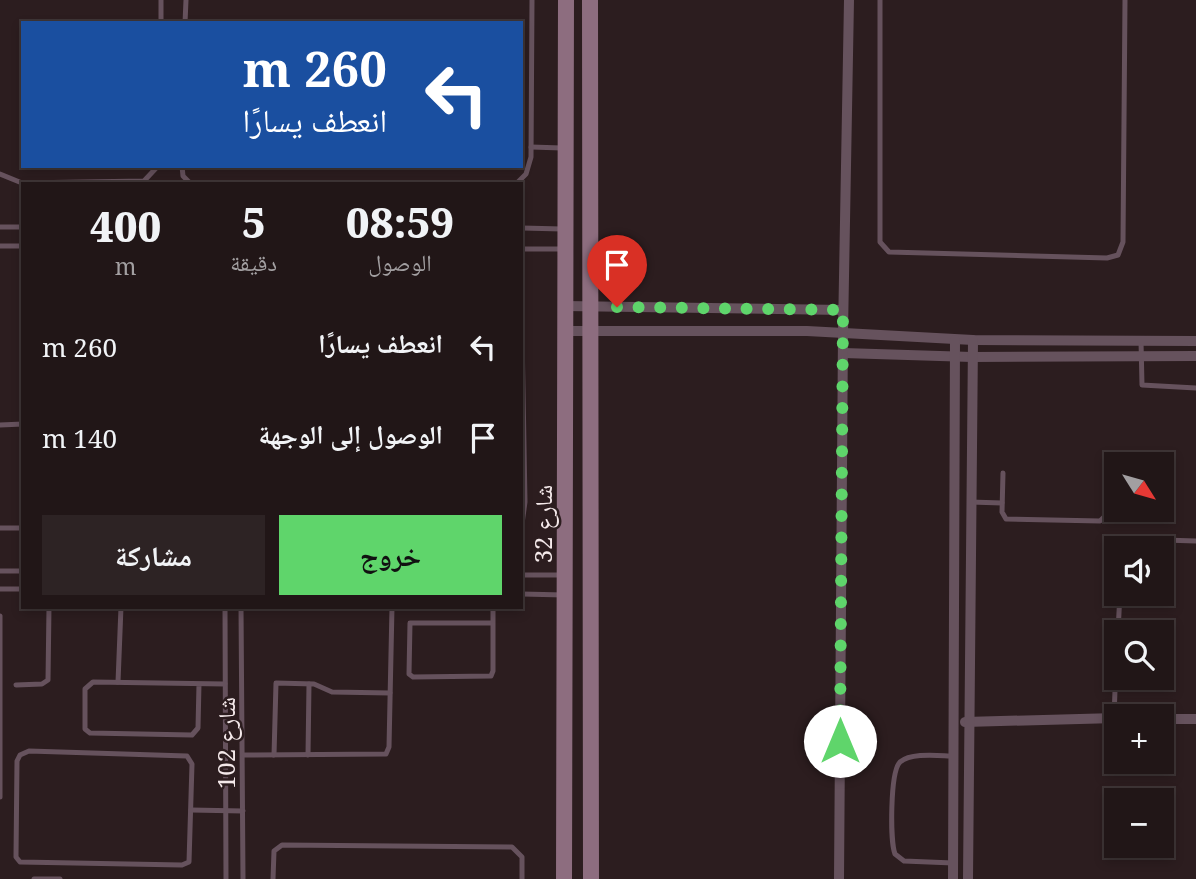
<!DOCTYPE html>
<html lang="ar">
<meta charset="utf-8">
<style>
:root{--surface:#211617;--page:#2d2324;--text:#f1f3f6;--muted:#a29fa1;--line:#3e3536;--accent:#5fd56b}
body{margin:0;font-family:"Noto Serif","Noto Naskh Arabic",serif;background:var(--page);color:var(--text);direction:rtl;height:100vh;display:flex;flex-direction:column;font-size:26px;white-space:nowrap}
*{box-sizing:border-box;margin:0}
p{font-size:23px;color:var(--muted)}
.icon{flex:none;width:38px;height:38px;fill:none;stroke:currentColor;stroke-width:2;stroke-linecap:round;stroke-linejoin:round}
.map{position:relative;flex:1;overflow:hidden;direction:ltr}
.drawer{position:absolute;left:21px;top:182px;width:502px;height:427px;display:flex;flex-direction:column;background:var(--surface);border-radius:0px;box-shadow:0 4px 10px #0003,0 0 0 2px var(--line);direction:rtl}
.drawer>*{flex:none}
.hud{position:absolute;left:21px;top:21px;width:502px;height:147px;border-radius:0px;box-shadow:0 4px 10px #0003,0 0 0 2px var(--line);direction:rtl;background:#1a4fa0;color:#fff;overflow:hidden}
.needle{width:46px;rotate:127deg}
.fabs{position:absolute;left:1104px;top:452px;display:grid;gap:14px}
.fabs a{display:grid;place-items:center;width:70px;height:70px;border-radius:0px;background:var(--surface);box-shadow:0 4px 10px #0003,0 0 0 2px var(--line);font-size:35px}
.pin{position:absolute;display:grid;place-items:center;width:60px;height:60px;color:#fff;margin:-72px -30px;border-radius:50% 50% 50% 0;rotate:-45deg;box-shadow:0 0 7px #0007}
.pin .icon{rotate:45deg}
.me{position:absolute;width:77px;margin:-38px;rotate:0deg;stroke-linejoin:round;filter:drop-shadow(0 0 5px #0008)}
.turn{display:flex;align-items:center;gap:24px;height:147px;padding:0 21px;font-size:32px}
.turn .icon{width:91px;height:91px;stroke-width:2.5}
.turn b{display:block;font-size:49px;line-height:60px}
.eta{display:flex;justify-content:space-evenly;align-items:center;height:119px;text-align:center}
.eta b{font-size:42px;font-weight:800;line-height:49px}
.button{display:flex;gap:14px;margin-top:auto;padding:14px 21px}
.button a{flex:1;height:80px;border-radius:0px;background:var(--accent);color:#111;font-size:28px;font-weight:800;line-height:80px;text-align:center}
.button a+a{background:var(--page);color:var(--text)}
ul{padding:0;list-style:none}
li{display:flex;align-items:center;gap:21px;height:91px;padding:0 21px}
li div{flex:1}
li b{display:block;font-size:26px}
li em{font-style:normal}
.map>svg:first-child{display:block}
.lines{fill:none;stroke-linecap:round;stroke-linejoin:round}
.lane{stroke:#66525d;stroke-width:5}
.street{stroke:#66525d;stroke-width:10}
.secondary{stroke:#8d6d7f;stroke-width:16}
.route{stroke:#5fd56b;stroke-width:12;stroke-dasharray:0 21.6}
.labels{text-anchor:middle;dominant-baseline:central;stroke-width:5;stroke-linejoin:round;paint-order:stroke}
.street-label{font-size:24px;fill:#f4e9ea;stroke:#2c1d1f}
</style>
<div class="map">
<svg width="1196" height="879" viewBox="0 0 1196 879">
<rect width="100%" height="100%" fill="#2c1d1f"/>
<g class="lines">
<g class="lane">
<path d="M880,0V242L889,252L1107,258L1118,255L1123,242L1125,0"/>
<path d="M161,23V0"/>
<path d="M185,23L186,0"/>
<path d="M531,147L562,148"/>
<path d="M182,166L183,176L191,184"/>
<path d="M0,174L22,183L144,181L158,166"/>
<path d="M516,184L526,174L531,157L532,0"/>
<path d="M0,227H23"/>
<path d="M522,228L562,229"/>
<path d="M0,246H23"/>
<path d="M522,249H564"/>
<path d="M522,333L525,502L522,524"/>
<path d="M1141,341L1142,385L1196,388"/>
<path d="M0,425L23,424"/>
<path d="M1003,473L1002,512L1006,519L1100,521L1108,513L1109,470"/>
<path d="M970,502L1002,503"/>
<path d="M0,528H23"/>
<path d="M1122,548L1131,539L1196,541"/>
<path d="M0,571H23"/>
<path d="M522,575H562"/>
<path d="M0,589H23"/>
<path d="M522,594L564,595"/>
<path d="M225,607L226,879"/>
<path d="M241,607L243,879"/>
<path d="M0,616V797"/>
<path d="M493,623H410L409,674L413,677L491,676L493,671V607"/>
<path d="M1118,632L1120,593"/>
<path d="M118,682L121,607"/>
<path d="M199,684L198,728L192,735L90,733L85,729V689L93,682L225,684"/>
<path d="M16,685L42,684L48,680L49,607"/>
<path d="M1114,717L1116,664"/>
<path d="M29,751L187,756L192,764L189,862L182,865L20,862L16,857L17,761L20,755Z"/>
<path d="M243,755L386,754L389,747L392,607"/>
<path d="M274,755L276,683L314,684L332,692L390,693"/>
<path d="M308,755L309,684"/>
<path d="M191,810L243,811"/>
<path d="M953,863L904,861L895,854C890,841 890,772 900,762C912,752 940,756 955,756"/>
<path d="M34,879H60"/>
<path d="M273,879L274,851L282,845L512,847L522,857V879"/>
</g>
<g class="street">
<path d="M564,306L843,310"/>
<path d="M563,331H807L973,340L1196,341"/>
<path d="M843,353L972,357L1196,356"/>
<path d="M1162,719H1196"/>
<path d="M965,722L1116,718"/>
<path d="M839,879L843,332L849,0"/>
<path d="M953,879L955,340"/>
<path d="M968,879L973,340"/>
</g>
<g class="secondary">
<path d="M590,0L591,879"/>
<path d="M564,879L566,0"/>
</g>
</g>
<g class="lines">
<path class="route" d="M617,307L843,310L840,741"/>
</g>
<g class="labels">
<g class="street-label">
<text transform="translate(542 524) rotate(-90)">شارع 32</text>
<text transform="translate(225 743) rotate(-90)">شارع 102</text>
</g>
</g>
</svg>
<div class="fabs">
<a><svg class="needle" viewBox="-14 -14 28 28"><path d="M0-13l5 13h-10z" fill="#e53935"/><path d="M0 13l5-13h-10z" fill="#a29fa1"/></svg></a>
<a><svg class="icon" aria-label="sound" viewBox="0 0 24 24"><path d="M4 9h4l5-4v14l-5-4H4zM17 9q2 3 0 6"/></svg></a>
<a><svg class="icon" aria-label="search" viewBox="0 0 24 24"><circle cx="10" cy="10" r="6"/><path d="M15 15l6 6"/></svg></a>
<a>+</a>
<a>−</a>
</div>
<div class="pin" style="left:617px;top:307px;background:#d93025"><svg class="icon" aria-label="arrive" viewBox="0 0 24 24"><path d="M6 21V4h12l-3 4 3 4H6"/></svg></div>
<svg class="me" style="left:840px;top:741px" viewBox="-20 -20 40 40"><circle r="19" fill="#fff"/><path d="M0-13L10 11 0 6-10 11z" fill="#5fd56b"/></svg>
<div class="hud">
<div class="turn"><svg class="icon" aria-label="left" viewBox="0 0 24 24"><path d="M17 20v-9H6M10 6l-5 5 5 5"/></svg><div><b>260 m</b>انعطف يسارًا</div></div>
</div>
<section class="drawer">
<div class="eta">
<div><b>08:59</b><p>الوصول</p></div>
<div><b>5</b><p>دقيقة</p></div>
<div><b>400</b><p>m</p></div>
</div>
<ul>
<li><svg class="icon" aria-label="left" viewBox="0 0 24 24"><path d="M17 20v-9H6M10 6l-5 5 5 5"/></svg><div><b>انعطف يسارًا</b></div><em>260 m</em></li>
<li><svg class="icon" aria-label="arrive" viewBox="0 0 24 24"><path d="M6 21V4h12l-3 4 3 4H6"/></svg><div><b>الوصول إلى الوجهة</b></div><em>140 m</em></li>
</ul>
<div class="button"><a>خروج</a><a>مشاركة</a></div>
</section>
</div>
